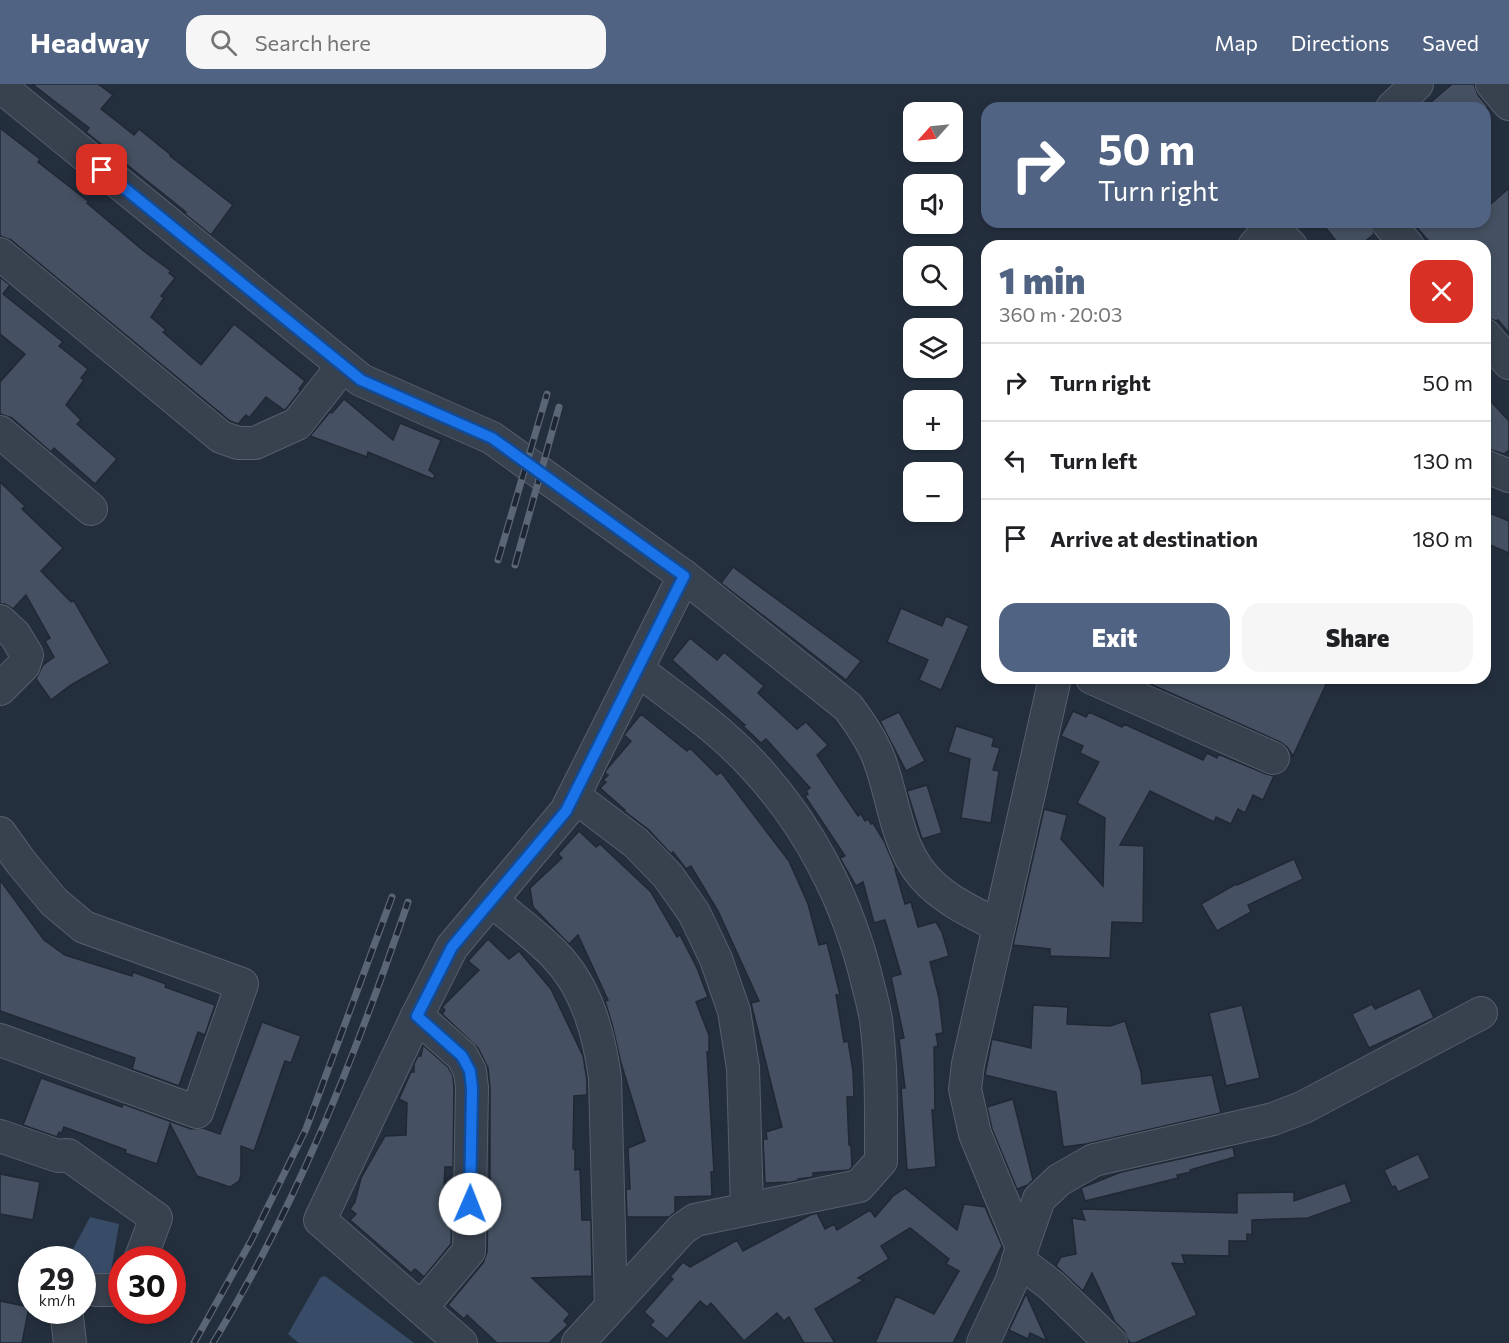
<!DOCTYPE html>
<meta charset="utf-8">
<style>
:root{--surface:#fff;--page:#f6f6f6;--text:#202124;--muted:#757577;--line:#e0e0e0;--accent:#506383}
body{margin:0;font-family:Commissioner,sans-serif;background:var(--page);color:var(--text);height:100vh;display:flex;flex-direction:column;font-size:22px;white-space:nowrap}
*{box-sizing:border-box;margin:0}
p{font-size:20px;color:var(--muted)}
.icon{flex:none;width:33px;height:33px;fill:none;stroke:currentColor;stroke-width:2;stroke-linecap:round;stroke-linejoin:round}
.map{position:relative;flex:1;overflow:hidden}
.side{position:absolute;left:981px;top:156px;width:510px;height:444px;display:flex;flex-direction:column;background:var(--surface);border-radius:18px;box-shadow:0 3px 9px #0003}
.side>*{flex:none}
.hud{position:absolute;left:981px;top:18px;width:510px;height:126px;border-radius:18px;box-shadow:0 3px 9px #0003;background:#506383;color:#fff;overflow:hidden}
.needle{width:39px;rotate:243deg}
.tools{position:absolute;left:903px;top:18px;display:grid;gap:12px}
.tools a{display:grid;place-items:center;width:60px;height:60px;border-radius:12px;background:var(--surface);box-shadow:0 3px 9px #0003;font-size:30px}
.speed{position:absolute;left:18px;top:1162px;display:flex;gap:12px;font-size:30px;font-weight:700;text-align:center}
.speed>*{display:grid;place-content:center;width:78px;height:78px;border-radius:50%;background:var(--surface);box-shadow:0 3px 9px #0003;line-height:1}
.speed small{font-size:15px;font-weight:400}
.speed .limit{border:9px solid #d22;background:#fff;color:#111}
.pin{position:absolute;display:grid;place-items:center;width:51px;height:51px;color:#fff;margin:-26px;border-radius:12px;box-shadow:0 3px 9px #0006}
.me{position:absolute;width:66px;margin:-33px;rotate:1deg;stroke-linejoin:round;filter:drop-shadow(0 0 4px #0008)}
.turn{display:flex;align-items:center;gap:21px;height:126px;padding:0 18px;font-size:27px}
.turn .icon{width:78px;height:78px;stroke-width:2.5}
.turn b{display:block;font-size:42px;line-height:51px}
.round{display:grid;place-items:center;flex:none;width:63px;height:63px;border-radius:18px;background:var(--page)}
.head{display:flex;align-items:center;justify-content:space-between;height:102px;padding:0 18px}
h1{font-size:36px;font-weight:800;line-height:45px;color:var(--accent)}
.cta{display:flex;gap:12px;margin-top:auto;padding:12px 18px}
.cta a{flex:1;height:69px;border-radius:18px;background:var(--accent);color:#fff;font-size:24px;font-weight:800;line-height:69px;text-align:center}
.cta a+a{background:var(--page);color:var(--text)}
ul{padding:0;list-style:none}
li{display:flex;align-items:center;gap:18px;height:78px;padding:0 18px;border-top:2px solid var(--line)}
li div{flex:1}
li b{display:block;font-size:22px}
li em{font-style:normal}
header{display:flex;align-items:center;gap:36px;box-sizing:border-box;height:84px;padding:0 30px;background:var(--accent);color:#fff}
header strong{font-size:28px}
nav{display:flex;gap:33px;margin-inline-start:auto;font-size:21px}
.search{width:420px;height:54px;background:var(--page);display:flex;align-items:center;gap:15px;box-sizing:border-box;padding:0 21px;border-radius:18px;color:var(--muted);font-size:22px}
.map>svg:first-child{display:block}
.water{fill:#394c67}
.building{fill:#455162;stroke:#1f2835;stroke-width:1.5}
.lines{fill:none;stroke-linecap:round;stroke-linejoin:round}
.street-casing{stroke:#565f6c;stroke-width:34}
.street{stroke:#38414e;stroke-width:32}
.rail-casing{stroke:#5a6575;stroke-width:7}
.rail{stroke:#1d2633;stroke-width:4.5;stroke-dasharray:14;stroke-linecap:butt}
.route-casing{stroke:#114b97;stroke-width:15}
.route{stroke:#1a73e8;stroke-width:10}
</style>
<header>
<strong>Headway</strong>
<div class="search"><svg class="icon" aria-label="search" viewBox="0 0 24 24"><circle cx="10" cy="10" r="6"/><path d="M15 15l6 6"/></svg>Search here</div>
<nav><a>Map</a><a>Directions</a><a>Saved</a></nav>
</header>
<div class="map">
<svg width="1509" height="1259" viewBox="0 0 1509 1259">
<rect width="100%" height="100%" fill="#242f3e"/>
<g class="water">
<path d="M90,1133L119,1140L110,1193L83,1207L82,1176H65L71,1169Z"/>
<path d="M325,1192L414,1259H299L288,1250L320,1194Z"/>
</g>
<g class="building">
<path d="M32,0H98L113,11L101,25L134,51L139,45L171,71L170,72L233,121L211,151L184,129L186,128L86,48L89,44Z"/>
<path d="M1452,0H1474L1478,11L1489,24H1424Z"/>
<path d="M0,44L40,75L38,78L88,117L87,119L145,168L171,187L169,189L175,194L161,212L164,214L151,233L166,246L163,248L201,281L234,240L305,297L299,305L301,306L286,325L284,326L266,313L249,334L246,331L238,340L230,337L11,156L0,152Z"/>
<path d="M1509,104V249L1498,236L1496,237L1485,233V162H1433L1412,138H1485V125Z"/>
<path d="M1321,138H1370L1374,150L1359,162H1340Z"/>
<path d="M0,193L10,201L3,210L63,258L59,262L88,285L81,294L84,296L66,321L81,336L77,340L117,375L95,400L54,364L51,368L12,334L0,330V298L25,270L0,250Z"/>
<path d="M1485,311L1509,337V366L1504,370L1485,364Z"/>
<path d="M344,315L393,356L400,339L441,356L429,386L435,391L433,395L368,368L367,373L310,352L330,328L332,329Z"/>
<path d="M0,398L25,422L22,425L63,464L41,487L71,518L74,517L110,579L71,601L51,616L36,595L43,581L54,573L45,557L50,554L26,511L13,525L5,520H0Z"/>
<path d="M1485,427L1509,437V469L1485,459Z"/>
<path d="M733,483L861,577L846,596L721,499Z"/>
<path d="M901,524L942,542L946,532L969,542L941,606L919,596L928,576L887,558Z"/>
<path d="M690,554L717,576L724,568L764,602L758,609L797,645L806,638L828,661L817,671L858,732L861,730L865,737L868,735L871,740L873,739L884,757L896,785H895L905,820L911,818L918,843L936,838L942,848L949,872L930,878L939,914L943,949L936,950L938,962L934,963L935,1026H932L936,1083L907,1086L901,1004H905L899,955L904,954L891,893L901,890L885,836L874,839L863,798L856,802L840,774L845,772L805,712L808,710L806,707L810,704L766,655L761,659L743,642L745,641L672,576Z"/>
<path d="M1137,594H1329L1293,672L1287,663L1280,658Z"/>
<path d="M1073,627L1086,633L1089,628L1122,643L1124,640L1203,676L1207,669L1217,674L1218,670L1266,690L1274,692L1263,716L1253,711L1245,729L1238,725L1231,740L1216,733L1214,738L1150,707L1120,761L1144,762L1143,839L1112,838L1110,874L1050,872V865L1013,861L1044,725L1067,731L1061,755L1103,802L1105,734L1077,719L1099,678L1080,669L1083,662L1061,652Z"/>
<path d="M899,628L925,677L906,687L880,637Z"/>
<path d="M641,630L687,667L690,664L717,691L721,688L789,777L808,820L819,861L827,859L840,911H836L844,958L848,957L853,987L854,1013H847L849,1061L851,1062L852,1083L849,1086L813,1089V1093L798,1095L799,1096L791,1098L765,1099L763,1055H767L766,1048L782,1043L751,919L759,917L718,827L691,782L686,785L673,768L671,770L649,746L624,727L625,726L600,704L606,698L603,696L608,691L605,689L607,685L631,657L624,651Z"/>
<path d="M956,642L994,654L992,662L1000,664L993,686L999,687L991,739L961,734L970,675L948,668Z"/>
<path d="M927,701L942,749L922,755L907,707Z"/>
<path d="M579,747L596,763L600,760L651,808L677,853L680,851L697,884L708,913L696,918L709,951V968H707L714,1088H711L712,1112L675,1113V1128L669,1133H627L626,1105H630L628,1064L645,1057L621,979L612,940L605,917L608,916L578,851L569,860L533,823L530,804L562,774L558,770Z"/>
<path d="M1294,775L1303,795L1248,821L1251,828L1217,847L1201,820L1236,800L1237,801Z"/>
<path d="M0,796L44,856L65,871L132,892L133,888L166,900L165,903L215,921L205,951L198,948L179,1002L132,985L135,974L0,927Z"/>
<path d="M488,855L509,875L519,867L551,905L583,972L587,996V1011L574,1012L573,1065H575V1086L580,1085L582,1136H591L592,1192L532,1194L570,1230L564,1237L568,1241L549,1259H497L467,1231L464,1235L448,1221L483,1179L487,1168L488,1127H490V1004L488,984L478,964L442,930L445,926L442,923L479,886L468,877Z"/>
<path d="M1420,904L1434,934L1369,964L1352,930L1372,920L1375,925Z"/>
<path d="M1033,921L1068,923L1067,940L1110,942L1125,937L1141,988L1142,1000L1212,991L1221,1029L1086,1060L1063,1063L1056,1008L985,991L992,955L1031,964Z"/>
<path d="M1242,921L1260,994L1226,1002L1209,929Z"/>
<path d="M262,938L301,952L291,979L285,977L254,1067L241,1062V1091L239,1097L230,1103L197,1092L170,1040L157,1080L125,1069L126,1066L64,1043L61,1050L59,1048L57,1053L23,1041L41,994L122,1023L123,1020L191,1045L203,1044L220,1050Z"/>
<path d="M423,961L448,983L453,992L454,1005L453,1083H445L443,1127H452L451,1160L424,1193L415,1185L411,1189L350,1136L356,1130L350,1125L355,1118L361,1094L385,1052L406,1051L407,1019L399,1015L411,988H414V980L418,972H421Z"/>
<path d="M1013,1015L1033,1096L1028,1101L1017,1105L992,1045L987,1023Z"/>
<path d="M1233,1063L1235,1073L1190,1086L1191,1088L1177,1091L1178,1094L1085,1117L1081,1104L1121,1088Z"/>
<path d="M1418,1070L1430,1094L1398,1108L1395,1102L1392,1103L1384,1086Z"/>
<path d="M0,1090L40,1098L33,1136L0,1130Z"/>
<path d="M1345,1099L1352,1118L1308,1134L1252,1136V1151L1247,1150V1157H1229V1172L1182,1171L1185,1180L1172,1179L1197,1231L1135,1259H1131L1128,1256L1124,1247L1115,1238L1092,1189L1083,1207L1056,1182L1061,1173L1076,1170L1072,1134L1085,1136L1081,1125L1237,1129V1109L1294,1108V1117Z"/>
<path d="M905,1104L957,1146L964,1120L985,1123L1002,1162L953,1259H875L896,1212L934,1230L959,1187L946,1180L949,1175L910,1144L881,1162L889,1175L858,1194L864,1196L815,1225L835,1259H804L789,1233L784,1237L777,1229L744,1257L711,1219L707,1223L700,1217L667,1255L650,1241L654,1237L644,1228L673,1195L670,1193L683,1178L690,1183L737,1156L743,1167L810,1131L817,1129L825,1145L834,1140L837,1146L870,1126L875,1133L893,1112Z"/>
<path d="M1026,1210L1047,1257L1030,1249L1028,1255L1009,1246Z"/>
<path d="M0,1217L29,1223L22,1259H0Z"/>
</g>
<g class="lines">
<defs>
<g id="street">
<path d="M1492,0L1509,20"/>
<path d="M0,2L361,296L492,354L684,492L848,623C860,639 872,656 879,675C895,717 896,769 932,801C951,819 976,830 999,842"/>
<path d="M1392,24L1417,0"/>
<path d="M1387,138L1408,162"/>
<path d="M1271,142L1291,162"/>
<path d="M1254,162L1275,138"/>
<path d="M0,170L221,353L238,359H255L297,340L342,283"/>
<path d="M1485,251L1509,279"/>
<path d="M0,348L91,425"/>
<path d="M1485,382L1509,392"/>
<path d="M0,537L15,551L27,571L24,581L0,605"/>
<path d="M1092,594L1273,674"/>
<path d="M574,712L636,759L668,792L694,829L716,875L734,927L743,984L747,1124"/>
<path d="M0,749L20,777L54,818L84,843L242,900L197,1028L0,956"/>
<path d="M491,816C512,834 536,851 555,871C587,904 599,950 605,994L611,1222"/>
<path d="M417,932L462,972L470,987L472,1004L469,1167L421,1224"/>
<path d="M0,1052L58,1072L68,1071L156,1134L140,1176"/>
<path d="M1022,1164L1039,1115L1059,1096L1094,1076L1273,1035L1304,1023L1481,929"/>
<path d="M1018,1176L1052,1202L1111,1259"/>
<path d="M96,1206H113L122,1203"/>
<path d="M67,1233L70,1259"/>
<path d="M461,1259L320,1136L417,932L452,863L566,727L684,492"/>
<path d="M578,1259L682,1145L695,1136L859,1102L881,1077C881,1030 882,983 876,936C874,924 871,912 868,901C849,819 809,740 750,678C717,643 676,615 638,586"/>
<path d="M983,1259L1012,1196L1022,1164L975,1050L965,1005L968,980L1055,594"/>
</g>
</defs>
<use href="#street" class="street-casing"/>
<use href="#street" class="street"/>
<defs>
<g id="rail">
<path d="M498,476L547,310"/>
<path d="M515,481L559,323"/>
<path d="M194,1259L251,1157L306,1045L392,813"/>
<path d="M213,1259C297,1121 356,970 408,818"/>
</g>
</defs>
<use href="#rail" class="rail-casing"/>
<use href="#rail" class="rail"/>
</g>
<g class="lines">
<defs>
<path id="route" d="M102,86L361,296L492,354L684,492L566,727L452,863L417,932L462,972L470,987L472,1004L470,1120"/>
</defs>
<use href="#route" class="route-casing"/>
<use href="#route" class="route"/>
</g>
</svg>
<div class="tools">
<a><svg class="needle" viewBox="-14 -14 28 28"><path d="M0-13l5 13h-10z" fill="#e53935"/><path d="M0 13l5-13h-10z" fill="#757577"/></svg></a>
<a><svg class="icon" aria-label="sound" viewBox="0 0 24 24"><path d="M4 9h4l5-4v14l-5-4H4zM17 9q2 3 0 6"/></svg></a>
<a><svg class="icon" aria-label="search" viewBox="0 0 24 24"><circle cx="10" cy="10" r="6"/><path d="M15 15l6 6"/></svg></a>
<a><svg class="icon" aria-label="layers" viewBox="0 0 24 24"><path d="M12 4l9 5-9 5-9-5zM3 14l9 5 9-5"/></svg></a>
<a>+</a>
<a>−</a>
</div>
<div class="speed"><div>29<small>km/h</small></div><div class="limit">30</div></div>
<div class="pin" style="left:102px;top:86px;background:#d93025"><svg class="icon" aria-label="arrive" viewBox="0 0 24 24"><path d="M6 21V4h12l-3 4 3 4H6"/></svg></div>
<svg class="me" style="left:470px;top:1120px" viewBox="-20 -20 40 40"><circle r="19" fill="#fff"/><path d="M0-13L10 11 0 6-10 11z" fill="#1a73e8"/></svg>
<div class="hud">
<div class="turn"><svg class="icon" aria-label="right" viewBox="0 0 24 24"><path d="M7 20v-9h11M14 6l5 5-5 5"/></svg><div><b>50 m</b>Turn right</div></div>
</div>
<section class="side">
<div class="head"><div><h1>1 min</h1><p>360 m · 20:03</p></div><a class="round" style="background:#d93025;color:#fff"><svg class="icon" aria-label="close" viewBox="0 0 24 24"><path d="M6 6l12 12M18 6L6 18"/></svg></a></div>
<ul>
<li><svg class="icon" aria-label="right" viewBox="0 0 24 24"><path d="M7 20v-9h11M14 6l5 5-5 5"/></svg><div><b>Turn right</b></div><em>50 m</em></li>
<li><svg class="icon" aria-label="left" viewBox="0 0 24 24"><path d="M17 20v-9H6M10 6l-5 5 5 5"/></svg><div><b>Turn left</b></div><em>130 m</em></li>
<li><svg class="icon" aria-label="arrive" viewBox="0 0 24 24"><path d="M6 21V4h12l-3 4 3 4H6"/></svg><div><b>Arrive at destination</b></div><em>180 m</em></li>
</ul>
<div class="cta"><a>Exit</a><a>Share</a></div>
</section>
</div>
